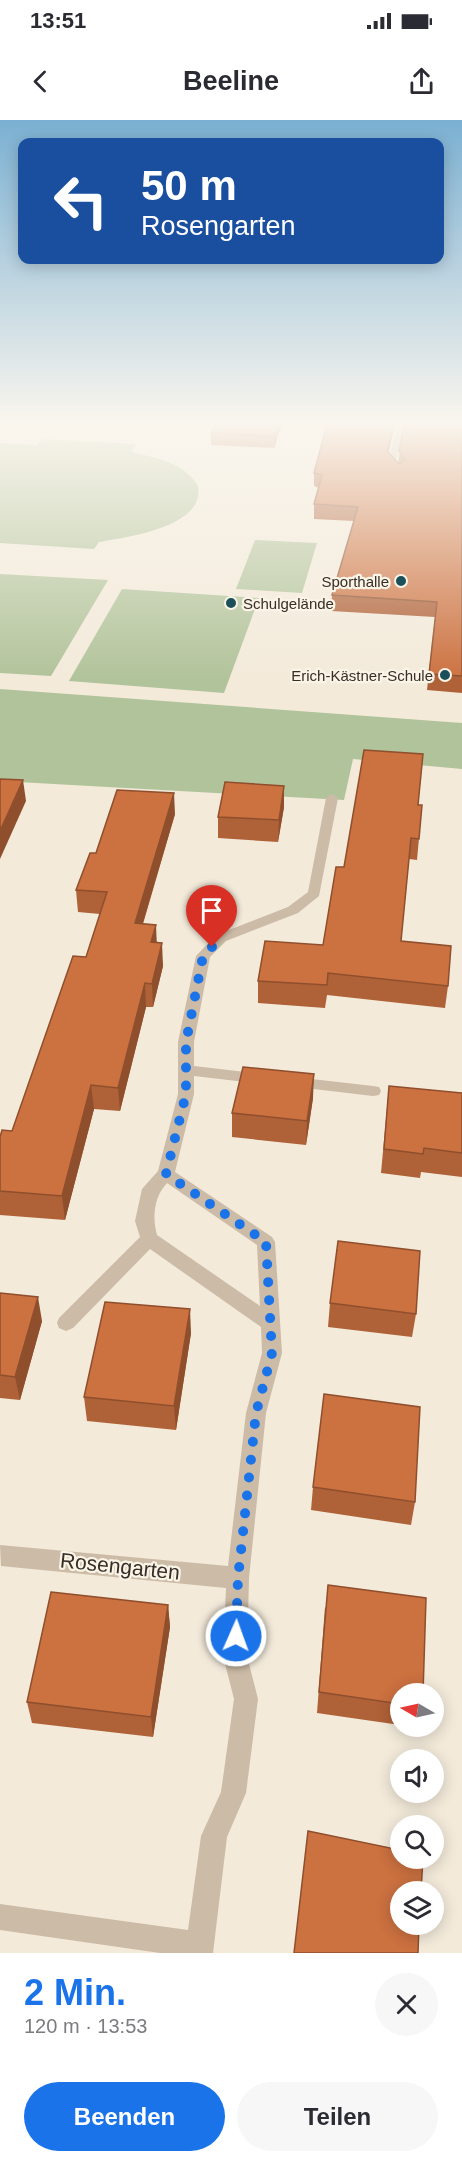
<!DOCTYPE html>
<html lang="de">
<meta charset="utf-8">
<style>
:root{--surface:#fff;--page:#f7f7f7;--text:#2b2b33;--muted:#7c7c81;--accent:#1a73e8}
body{margin:0;font-family:Arial,sans-serif;background:var(--page);color:var(--text);height:100vh;display:flex;flex-direction:column;font-size:22px;white-space:nowrap}
*{box-sizing:border-box;margin:0}
p{font-size:20px;color:var(--muted)}
.icon{flex:none;width:33px;height:33px;fill:none;stroke:currentColor;stroke-width:2;stroke-linecap:round;stroke-linejoin:round}
.map{position:relative;height:1833px;overflow:hidden}
.drawer{display:flex;flex-direction:column;background:var(--surface);flex:1}
.drawer>*{flex:none}
.guide{position:absolute;left:18px;top:18px;width:426px;height:126px;border-radius:12px;box-shadow:0 3px 15px #0003;background:#1a4fa0;color:#fff;overflow:hidden}
.needle{width:39px;rotate:279deg}
.fabs{position:absolute;left:390px;top:1563px;display:grid;gap:12px}
.fabs a{display:grid;place-items:center;width:54px;height:54px;border-radius:50%;background:var(--surface);box-shadow:0 3px 15px #0003;font-size:30px}
.pin{position:absolute;display:grid;place-items:center;width:51px;height:51px;color:#fff;margin:-62px -26px;border-radius:50% 50% 50% 0;rotate:-45deg;box-shadow:0 0 6px #0007}
.pin .icon{rotate:45deg}
.me{position:absolute;width:66px;margin:-33px;rotate:2deg;stroke-linejoin:round;filter:drop-shadow(0 0 4px #0008)}
.turn{display:flex;align-items:center;gap:21px;height:126px;padding:0 24px;font-size:27px}
.turn .icon{width:78px;height:78px;stroke-width:2.5}
.turn b{display:block;font-size:42px;line-height:51px}
.round{display:grid;place-items:center;flex:none;width:63px;height:63px;border-radius:32px;background:var(--page)}
.summary{display:flex;align-items:center;justify-content:space-between;height:102px;padding:0 24px}
h1{font-size:36px;font-weight:700;line-height:45px;color:var(--accent)}
.primary-button{display:flex;gap:12px;margin-top:auto;padding:12px 24px}
.primary-button a{flex:1;height:69px;border-radius:36px;background:var(--accent);color:#fff;font-size:24px;font-weight:700;line-height:69px;text-align:center}
.primary-button a+a{background:var(--page);color:var(--text)}
.status{display:flex;justify-content:space-between;align-items:center;height:42px;padding:0 30px;background:var(--surface);direction:ltr}
.status svg{height:16px;fill:currentColor}
header{display:flex;justify-content:space-between;align-items:center;height:78px;padding:0 24px;background:var(--surface);font-size:27px;font-weight:700}
.map>svg:first-child{display:block}
.green{fill:#b1c39a}
.lines{fill:none;stroke-linecap:round;stroke-linejoin:round}
.lane{fill:#ccbba6;fill-rule:evenodd}
.street{fill:#ccbba6;fill-rule:evenodd}
.wall{fill:#af6137;fill-rule:evenodd}
.shaded-wall{fill:#8f4f2d}
.building{fill:#cc7140;stroke:#8f4f2d;stroke-width:1.5}
.route{stroke:#1a73e8;stroke-width:10;stroke-dasharray:0 18}
.poi-dot{fill:#1b505b;stroke:#faf4e7;stroke-width:2}
.labels{text-anchor:middle;dominant-baseline:central;stroke-width:4.5;stroke-linejoin:round;paint-order:stroke}
.far-poi-label{font-size:15px;fill:#372e27;stroke:#faf4e7;text-anchor:end}
.near-street-label{font-size:21px;fill:#372e27;stroke:#faf4e7}
</style>
<div class="status"><b>13:51</b><svg viewBox="0 0 49 12"><path d="M0 12V9h3v3zM5 12V6h3v6zM10 12V3h3v9zM15 12V0h3v12zM26 1h20v11H26zM47 4h2v5h-2z"/></svg></div>
<header><svg class="icon" aria-label="back" viewBox="0 0 24 24"><path d="M15 5l-7 7 7 7"/></svg>Beeline<svg class="icon" aria-label="share" viewBox="0 0 24 24"><path d="M12 15V3M7 8l5-5 5 5M5 13v7h14v-7"/></svg></header>
<div class="map">
<svg width="462" height="1833" viewBox="0 0 462 1833">
<rect width="100%" height="100%" fill="#f3eada"/>
<g class="green">
<path d="M43,319L137,324L131,332C156,338 184,342 198,366C205,407 128,417 99,422L94,429L0,423V323L37,325Z"/>
<path d="M255,420L317,423L302,473L236,469Z"/>
<path d="M0,454L108,460L51,556L0,553Z"/>
<path d="M122,469L259,478L224,573L69,561Z"/>
<path d="M0,569L462,603V649L353,639L344,680L0,661Z"/>
</g>
<g class="lines">
<path class="lane" d="M399,307L402,309L396,345L402,353L398,355L388,345L396,309Z"/>
<g class="street">
<path d="M300,304H336L348,307L345,309Z"/>
<path d="M373,307L462,310V314L375,310Z"/>
<path d="M332,674L338,678L319,776L298,793L226,821L210,837L194,922V946L262,954L268,955L270,959L268,963L262,964L194,956V974L175,1052L272,1117L275,1122L282,1233L266,1293L249,1458L247,1536L258,1579L246,1673L227,1717L213,1833H160L0,1810V1784L188,1810L201,1716L221,1672L234,1579L223,1536L226,1468L1,1446L0,1425L228,1446L246,1293L262,1233L261,1207L150,1129L73,1208L66,1211L59,1208L57,1203L59,1198L140,1117L135,1101L142,1069L158,1051L178,974V922L196,836L216,815L288,787L308,772L326,678ZM167,1063L257,1125L260,1186L157,1115C152,1097 154,1077 167,1063Z"/>
<path d="M294,957L373,966L379,967L381,971L379,975L373,976L288,966L286,962L288,958Z"/>
</g>
</g>
<g class="wall">
<path d="M282,304L274,328L211,325V313Z"/>
<path d="M327,304H462V573L427,570L435,497L331,491L332,475L354,401L314,399V384L319,368L314,366V353ZM393,305L404,306L398,343L388,333L393,313Z"/>
<path d="M422,685L417,740L409,739L401,821L448,866L445,888L327,875L325,888L258,883V861L323,825L344,747Z"/>
<path d="M284,687L278,722L218,718V697Z"/>
<path d="M175,694L143,804L157,822L163,846L153,887H146L120,991L94,989L65,1100L0,1095V1017L12,1011L86,837L100,794L78,792L76,770L96,733Z"/>
<path d="M389,966L462,973V1057L421,1052L420,1058L381,1053Z"/>
<path d="M313,978L306,1025L232,1017V993Z"/>
<path d="M0,1173L42,1201L20,1280L0,1278Z"/>
<path d="M330,1183L416,1194L412,1217L328,1207Z"/>
<path d="M191,1213L176,1310L87,1301L84,1277Z"/>
<path d="M313,1367L415,1382L411,1405L311,1390Z"/>
<path d="M168,1485L170,1507L153,1617L32,1603L27,1582Z"/>
<path d="M325,1487L400,1574V1605L317,1593Z"/>
</g>
<g class="shaded-wall">
<path d="M278,304H282L274,328V316Z"/>
<path d="M393,304V313L386,345L387,331Z"/>
<path d="M23,660L26,681L0,739V711Z"/>
<path d="M284,666V687L278,722L279,700Z"/>
<path d="M174,673L175,694L136,826L135,803Z"/>
<path d="M156,805L157,828L151,822Z"/>
<path d="M162,823L163,846L153,887L152,864Z"/>
<path d="M145,863L146,887L120,991L118,968Z"/>
<path d="M314,954L313,978L306,1025L307,1001Z"/>
<path d="M91,965L94,989L65,1100L62,1076Z"/>
<path d="M38,1177L42,1201L20,1280L15,1257Z"/>
<path d="M190,1189L191,1213L176,1310L174,1286Z"/>
<path d="M168,1485L170,1507L153,1617L151,1597Z"/>
</g>
<g class="building">
<path d="M216,304H278L274,316L211,313Z"/>
<path d="M327,304H393L387,331L399,344L405,340L399,331L404,304H462V556L429,554L437,482L332,475L358,387L314,384L322,355L314,353Z"/>
<path d="M364,630L423,634L418,685H422L419,719L411,718L401,821L451,826L448,866L328,853L327,865L258,861L265,821L323,825L336,747H344Z"/>
<path d="M0,659L23,660L0,711Z"/>
<path d="M225,662L284,666L279,700L218,697Z"/>
<path d="M117,670L174,673L135,803L156,805L151,822L162,823L152,864L145,863L118,968L91,965L62,1076L0,1071V1017L2,1010L12,1011L73,836L86,837L107,772L76,770L90,733H96Z"/>
<path d="M243,947L314,954L307,1001L232,993Z"/>
<path d="M389,966L462,973V1033L424,1028L423,1034L384,1029Z"/>
<path d="M338,1121L420,1131L416,1194L330,1183Z"/>
<path d="M0,1173L38,1177L15,1257L0,1255Z"/>
<path d="M105,1182L190,1189L174,1286L84,1277Z"/>
<path d="M324,1274L420,1287L415,1382L313,1367Z"/>
<path d="M328,1465L426,1478L423,1574H400V1584L319,1572Z"/>
<path d="M51,1472L168,1485L151,1597L27,1582Z"/>
<path d="M308,1711L400,1730V1738H423L421,1772H400V1804H419L418,1833H294Z"/>
</g>
<linearGradient id="sky" x2="0" y2="1"><stop stop-color="#7bb0d2"/><stop offset="0.54" stop-color="#faf6ee"/><stop offset="1" stop-color="#faf6ee" stop-opacity="0"/></linearGradient>
<rect width="462" height="561" fill="url(#sky)"/>
<g class="lines">
<path class="route" d="M212,827L203,836L186,922V974L166,1054L266,1122L272,1233L256,1293L238,1458L236,1516"/>
</g>
<g class="poi-dot">
<circle cx="401" cy="461" r="6"/>
<circle cx="231" cy="483" r="6"/>
<circle cx="445" cy="555" r="6"/>
</g>
<g class="labels">
<g class="far-poi-label">
<text x="389" y="461">Sporthalle</text>
<text x="243" y="483" text-anchor="start">Schulgelände</text>
<text x="433" y="555">Erich-Kästner-Schule</text>
</g>
<g class="near-street-label">
<text transform="translate(120 1446) rotate(6)">Rosengarten</text>
</g>
</g>
</svg>
<div class="fabs">
<a><svg class="needle" viewBox="-14 -14 28 28"><path d="M0-13l5 13h-10z" fill="#e53935"/><path d="M0 13l5-13h-10z" fill="#7c7c81"/></svg></a>
<a><svg class="icon" aria-label="sound" viewBox="0 0 24 24"><path d="M4 9h4l5-4v14l-5-4H4zM17 9q2 3 0 6"/></svg></a>
<a><svg class="icon" aria-label="search" viewBox="0 0 24 24"><circle cx="10" cy="10" r="6"/><path d="M15 15l6 6"/></svg></a>
<a><svg class="icon" aria-label="layers" viewBox="0 0 24 24"><path d="M12 4l9 5-9 5-9-5zM3 14l9 5 9-5"/></svg></a>
</div>
<div class="pin" style="left:212px;top:827px;background:#d93025"><svg class="icon" aria-label="arrive" viewBox="0 0 24 24"><path d="M6 21V4h12l-3 4 3 4H6"/></svg></div>
<svg class="me" style="left:236px;top:1516px" viewBox="-20 -20 40 40"><circle r="17" fill="#1a73e8" stroke="#fff" stroke-width="3"/><path d="M0-11L8 9 0 5-8 9z" fill="#fff"/></svg>
<div class="guide">
<div class="turn"><svg class="icon" aria-label="left" viewBox="0 0 24 24"><path d="M17 20v-9H6M10 6l-5 5 5 5"/></svg><div><b>50 m</b>Rosengarten</div></div>
</div>
</div>
<section class="drawer">
<div class="summary"><div><h1>2 Min.</h1><p>120 m · 13:53</p></div><a class="round"><svg class="icon" aria-label="close" viewBox="0 0 24 24"><path d="M6 6l12 12M18 6L6 18"/></svg></a></div>
<div class="primary-button"><a>Beenden</a><a>Teilen</a></div>
</section>
